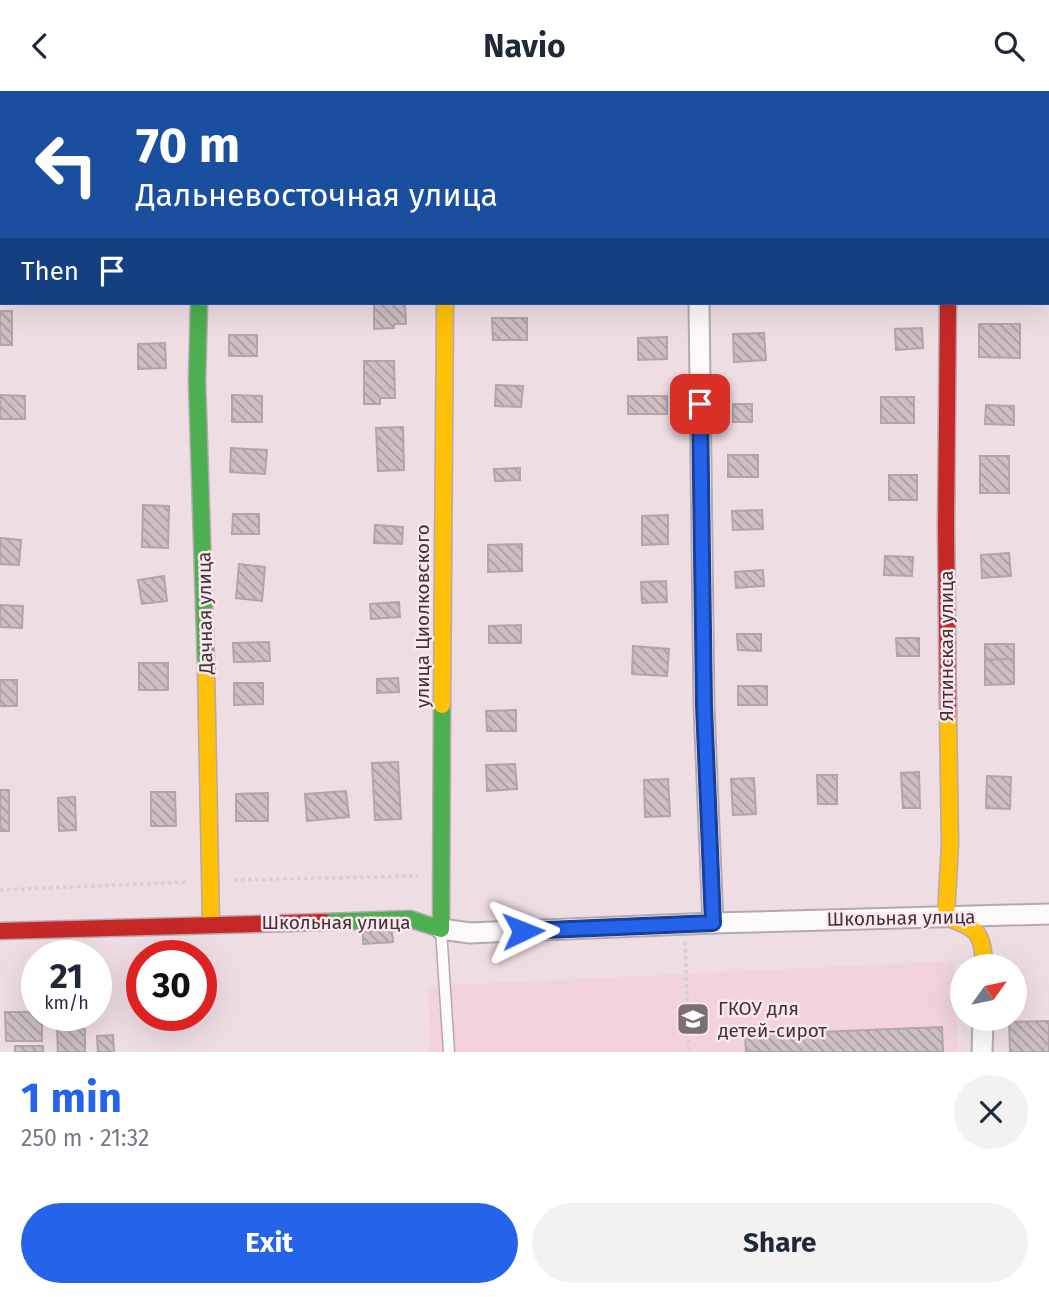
<!DOCTYPE html>
<meta charset="utf-8">
<style>
:root{--surface:#fff;--page:#f2f2f3;--text:#1f2937;--muted:#747a83;--accent:#2563eb}
body{margin:0;font-family:"Fira Sans",sans-serif;background:var(--page);color:var(--text);height:100vh;display:flex;flex-direction:column;font-size:26px;white-space:nowrap}
*{box-sizing:border-box;margin:0}
p{font-size:23px;color:var(--muted)}
.icon{flex:none;width:38px;height:38px;fill:none;stroke:currentColor;stroke-width:2;stroke-linecap:round;stroke-linejoin:round}
.map{position:relative;height:961px;overflow:hidden}
.sheet{display:flex;flex-direction:column;background:var(--surface);flex:1}
.sheet>*{flex:none}
.hud{position:absolute;left:0px;top:0px;width:1050px;height:214px;box-shadow:0 7px 28px #0002;background:#1a4fa0;color:#fff;overflow:hidden}
.needle{width:46px;rotate:57deg}
.controls{position:absolute;left:950px;top:863px;display:grid;gap:14px}
.controls a{display:grid;place-items:center;width:77px;height:77px;border-radius:50%;background:var(--surface);box-shadow:0 7px 28px #0002;font-size:35px}
.speed{position:absolute;left:21px;top:849px;display:flex;gap:14px;font-size:35px;font-weight:700;text-align:center}
.speed>*{display:grid;place-content:center;width:91px;height:91px;border-radius:50%;background:var(--surface);box-shadow:0 7px 28px #0002;line-height:1}
.speed small{font-size:18px;font-weight:400}
.speed .limit{border:10px solid #d22;background:#fff;color:#111}
.pin{position:absolute;display:grid;place-items:center;width:60px;height:60px;color:#fff;margin:-30px;border-radius:14px;box-shadow:0 4px 10px #0006}
.me{position:absolute;width:77px;margin:-38px;rotate:88deg;stroke-linejoin:round;filter:drop-shadow(0 0 5px #0008)}
.turn{display:flex;align-items:center;gap:24px;height:147px;padding:0 21px;font-size:32px}
.turn .icon{width:91px;height:91px;stroke-width:2.5}
.turn b{display:block;font-size:49px;line-height:60px}
.then{display:flex;align-items:center;height:66px;padding:0 21px;background:#0003;gap:14px;font-size:26px}
.round{display:grid;place-items:center;flex:none;width:74px;height:74px;border-radius:37px;background:var(--page)}
.overview{display:flex;align-items:center;justify-content:space-between;height:119px;padding:0 21px}
h1{font-size:42px;font-weight:700;line-height:52px;color:var(--accent)}
.cta{display:flex;gap:14px;margin-top:auto;padding:14px 21px}
.cta a{flex:1;height:80px;border-radius:42px;background:var(--accent);color:#fff;font-size:28px;font-weight:700;line-height:80px;text-align:center}
.cta a+a{background:var(--page);color:var(--text)}
header{display:flex;justify-content:space-between;align-items:center;height:91px;padding:0 21px;background:var(--surface);font-size:32px;font-weight:700}
.map>svg:first-child{display:block}
.built{fill:#f1d2de}
.building{fill:url(#building-back-hatch);stroke:#b2a4aa;stroke-width:2}
.lines{fill:none;stroke-linecap:round;stroke-linejoin:round}
.lane-casing{stroke:#b6a8ae;stroke-width:13}
.street-casing{stroke:#b6a8ae;stroke-width:23}
.fast-casing{stroke:#b6a8ae;stroke-width:19}
.slow-casing{stroke:#b6a8ae;stroke-width:19}
.jam-casing{stroke:#b6a8ae;stroke-width:19}
.path{stroke:#d6d0d2;stroke-width:3.5;stroke-dasharray:3.5 3.5;stroke-linecap:butt}
.lane{stroke:#fdfafb;stroke-width:10}
.street{stroke:#fdfafb;stroke-width:19}
.fast{stroke:#4caf50;stroke-width:16}
.slow{stroke:#ffc107;stroke-width:16}
.jam{stroke:#c62828;stroke-width:16}
.route-casing{stroke:#184099;stroke-width:18}
.route{stroke:#2563eb;stroke-width:12}
.labels{text-anchor:middle;dominant-baseline:central;stroke-width:5;stroke-linejoin:round;paint-order:stroke}
.street-label{font-size:19px;fill:#403338;stroke:#fbe7ee}
.poi-label{font-size:19px;fill:#403338;stroke:#fbe7ee;text-anchor:start}
</style>
<header><svg class="icon" aria-label="back" viewBox="0 0 24 24"><path d="M15 5l-7 7 7 7"/></svg>Navio<svg class="icon" aria-label="search" viewBox="0 0 24 24"><circle cx="10" cy="10" r="6"/><path d="M15 15l6 6"/></svg></header>
<div class="map">
<svg width="1049" height="961" viewBox="0 0 1049 961">
<defs>
<pattern id="building-back-hatch" width="6" height="6" patternUnits="userSpaceOnUse" patternTransform="scale(1.75)"><rect width="6" height="6" fill="#cdbfc5"/><path d="M-1 5l2 2M0 0l6 6M5-1l2 2" fill="none" stroke="#a89ca1"/></pattern>
</defs>
<rect width="100%" height="100%" fill="#efdde4"/>
<path class="built" d="M954,870L958,961H430L428,895Z"/>
<g class="building">
<rect x="0" y="158" width="2" height="36"/>
<path d="M374,212H405L406,233H394V237L374,238Z"/>
<rect x="0" y="220" width="12" height="34"/>
<path d="M492,227H527V249H493Z"/>
<path d="M979,233H1020V267L979,266Z"/>
<path d="M922,237L923,257L896,259L895,238Z"/>
<path d="M764,242L766,269L734,271L733,243Z"/>
<rect x="229" y="244" width="28" height="21"/>
<path d="M667,246V268L638,269V247Z"/>
<path d="M165,252L166,277L138,278V253Z"/>
<path d="M364,270H394L395,307H380V313H364Z"/>
<path d="M496,294L523,295L521,316L495,315Z"/>
<path d="M0,304L25,305V328H0Z"/>
<path d="M232,304L262,305V331H232Z"/>
<rect x="628" y="305" width="39" height="18"/>
<rect x="881" y="306" width="33" height="26"/>
<rect x="733" y="313" width="19" height="18"/>
<path d="M986,314L1014,315V334L985,333Z"/>
<path d="M403,336L404,379L378,380L376,337Z"/>
<path d="M231,357L267,359L265,383L230,381Z"/>
<rect x="728" y="364" width="30" height="22"/>
<rect x="980" y="365" width="29" height="37"/>
<path d="M520,377V389L495,390L494,378Z"/>
<rect x="889" y="384" width="28" height="25"/>
<path d="M143,414L169,415L168,457L142,456Z"/>
<path d="M762,419L763,438L733,439L732,420Z"/>
<path d="M233,423H259V443H232Z"/>
<path d="M668,424V453L642,454V425Z"/>
<path d="M375,434L403,436L402,453L374,452Z"/>
<path d="M0,447L21,449L19,474L0,473Z"/>
<path d="M522,453V480L488,481V454Z"/>
<path d="M1009,462L1011,485L982,487L981,464Z"/>
<path d="M885,465L913,466L912,485L884,484Z"/>
<path d="M239,473L265,476L262,510L236,507Z"/>
<path d="M763,479L764,495L736,497L735,481Z"/>
<path d="M164,485L167,510L142,513L138,489Z"/>
<path d="M666,490L667,511L642,512L641,491Z"/>
<path d="M399,511L400,526L371,528L370,513Z"/>
<path d="M0,514L23,515L22,537L0,536Z"/>
<path d="M521,534V552H489V535Z"/>
<path d="M737,543H761V560L738,559Z"/>
<path d="M896,547H919V565H897Z"/>
<path d="M269,551L270,570L234,571L233,552Z"/>
<path d="M985,553H1014V568L985,569Z"/>
<path d="M633,555L669,558L667,585L632,583Z"/>
<path d="M1014,568V593L985,594V569Z"/>
<rect x="139" y="572" width="29" height="27"/>
<path d="M398,587L399,601L377,602V588Z"/>
<rect x="0" y="589" width="17" height="26"/>
<path d="M234,592H263V613L234,614Z"/>
<rect x="738" y="595" width="29" height="19"/>
<path d="M516,619V640H487L486,620Z"/>
<path d="M398,671L401,728L375,729L372,672Z"/>
<path d="M515,673L517,698L487,700L486,674Z"/>
<path d="M919,681L920,717H903L901,682Z"/>
<path d="M817,684H837V713H818Z"/>
<path d="M987,685L1011,686L1010,718L986,717Z"/>
<path d="M754,687L756,723L733,724L731,688Z"/>
<path d="M668,688L670,725L645,726L644,689Z"/>
<rect x="0" y="699" width="9" height="41"/>
<path d="M346,700L349,726L307,730L305,703Z"/>
<path d="M151,701H175L176,735H151Z"/>
<path d="M268,702V730H236V703Z"/>
<path d="M75,706L76,739L59,740L58,707Z"/>
<path d="M392,839L393,851L363,853V841Z"/>
<path d="M5,921H37V924H42V950H6Z"/>
<path d="M1049,930V961H1010L1009,931Z"/>
<path d="M942,936L943,961H746L745,944Z"/>
<path d="M57,938H85V961H58Z"/>
<path d="M113,944L114,961H98L97,945Z"/>
<rect x="15" y="955" width="28" height="6"/>
</g>
<g class="lines">
<defs>
<path id="lane" d="M441,838L449,961"/>
<g id="street">
<path d="M190,0L191,2"/>
<path d="M698,0V2"/>
<path d="M944,0V2"/>
<path d="M699,212L704,615L713,832"/>
<path d="M441,838L470,842L713,832L1049,823"/>
<path d="M982,961L983,928"/>
</g>
<g id="fast">
<path d="M446,0V2"/>
<path d="M199,212L197,290L206,576"/>
<path d="M324,831L410,828L441,838L442,614"/>
</g>
<g id="slow">
<path d="M206,576L211,832"/>
<path d="M442,614L445,212"/>
<path d="M948,622L950,752L946,826C977,837 983,841 984,875"/>
</g>
<g id="jam">
<path d="M948,212L946,436L948,622"/>
<path d="M0,840L324,831"/>
</g>
</defs>
<use href="#lane" class="lane-casing"/>
<use href="#street" class="street-casing"/>
<use href="#fast" class="fast-casing"/>
<use href="#slow" class="slow-casing"/>
<use href="#jam" class="jam-casing"/>
<g class="path">
<path d="M234,789L418,785"/>
<path d="M0,799L188,791"/>
<path d="M685,851L689,961"/>
</g>
<use href="#lane" class="lane"/>
<use href="#street" class="street"/>
<use href="#fast" class="fast"/>
<use href="#slow" class="slow"/>
<use href="#jam" class="jam"/>
</g>
<g class="lines">
<defs>
<path id="route" d="M523,840L713,832L704,615L700,313"/>
</defs>
<use href="#route" class="route-casing"/>
<use href="#route" class="route"/>
</g>
<defs>
<symbol id="school-square" viewBox="-11 -11 22 22"><rect x="-9" y="-9" width="18" height="18" rx="4" fill="#7d6e74" stroke="#fbe7ee"/><path d="M0-5L7-2L0 1L-7-2ZM-4 1L0 2.5L4 1V4Q0 6-4 4Z" fill="#fff"/></symbol>
</defs>
<g fill-rule="evenodd">
<use href="#school-square" x="674" y="909" width="38" height="38"/>
</g>
<g class="labels">
<g class="street-label">
<text transform="translate(205 522) rotate(-91)">Дачная улица</text>
<text transform="translate(422 525) rotate(-90)">улица Циолковского</text>
<text transform="translate(946 555) rotate(-90)">Ялтинская улица</text>
<text transform="translate(901 827) rotate(-1)">Школьная улица</text>
<text x="336" y="831">Школьная улица</text>
</g>
<g class="poi-label">
<text x="718" y="917">ГКОУ для<tspan x="718" dy="22">детей-сирот</tspan></text>
</g>
</g>
</svg>
<div class="controls">
<a><svg class="needle" viewBox="-14 -14 28 28"><path d="M0-13l5 13h-10z" fill="#e53935"/><path d="M0 13l5-13h-10z" fill="#747a83"/></svg></a>
</div>
<div class="speed"><div>21<small>km/h</small></div><div class="limit">30</div></div>
<div class="pin" style="left:700px;top:313px;background:#d93025"><svg class="icon" aria-label="arrive" viewBox="0 0 24 24"><path d="M6 21V4h12l-3 4 3 4H6"/></svg></div>
<svg class="me" style="left:523px;top:840px" viewBox="-20 -20 40 40"><path d="M0-17L14 15 0 8-14 15z" fill="#2563eb" stroke="#fff" stroke-width="4"/></svg>
<div class="hud">
<div class="turn"><svg class="icon" aria-label="left" viewBox="0 0 24 24"><path d="M17 20v-9H6M10 6l-5 5 5 5"/></svg><div><b>70 m</b>Дальневосточная улица</div></div>
<div class="then">Then<svg class="icon" aria-label="arrive" viewBox="0 0 24 24"><path d="M6 21V4h12l-3 4 3 4H6"/></svg></div>
</div>
</div>
<section class="sheet">
<div class="overview"><div><h1>1 min</h1><p>250 m · 21:32</p></div><a class="round"><svg class="icon" aria-label="close" viewBox="0 0 24 24"><path d="M6 6l12 12M18 6L6 18"/></svg></a></div>
<div class="cta"><a>Exit</a><a>Share</a></div>
</section>
